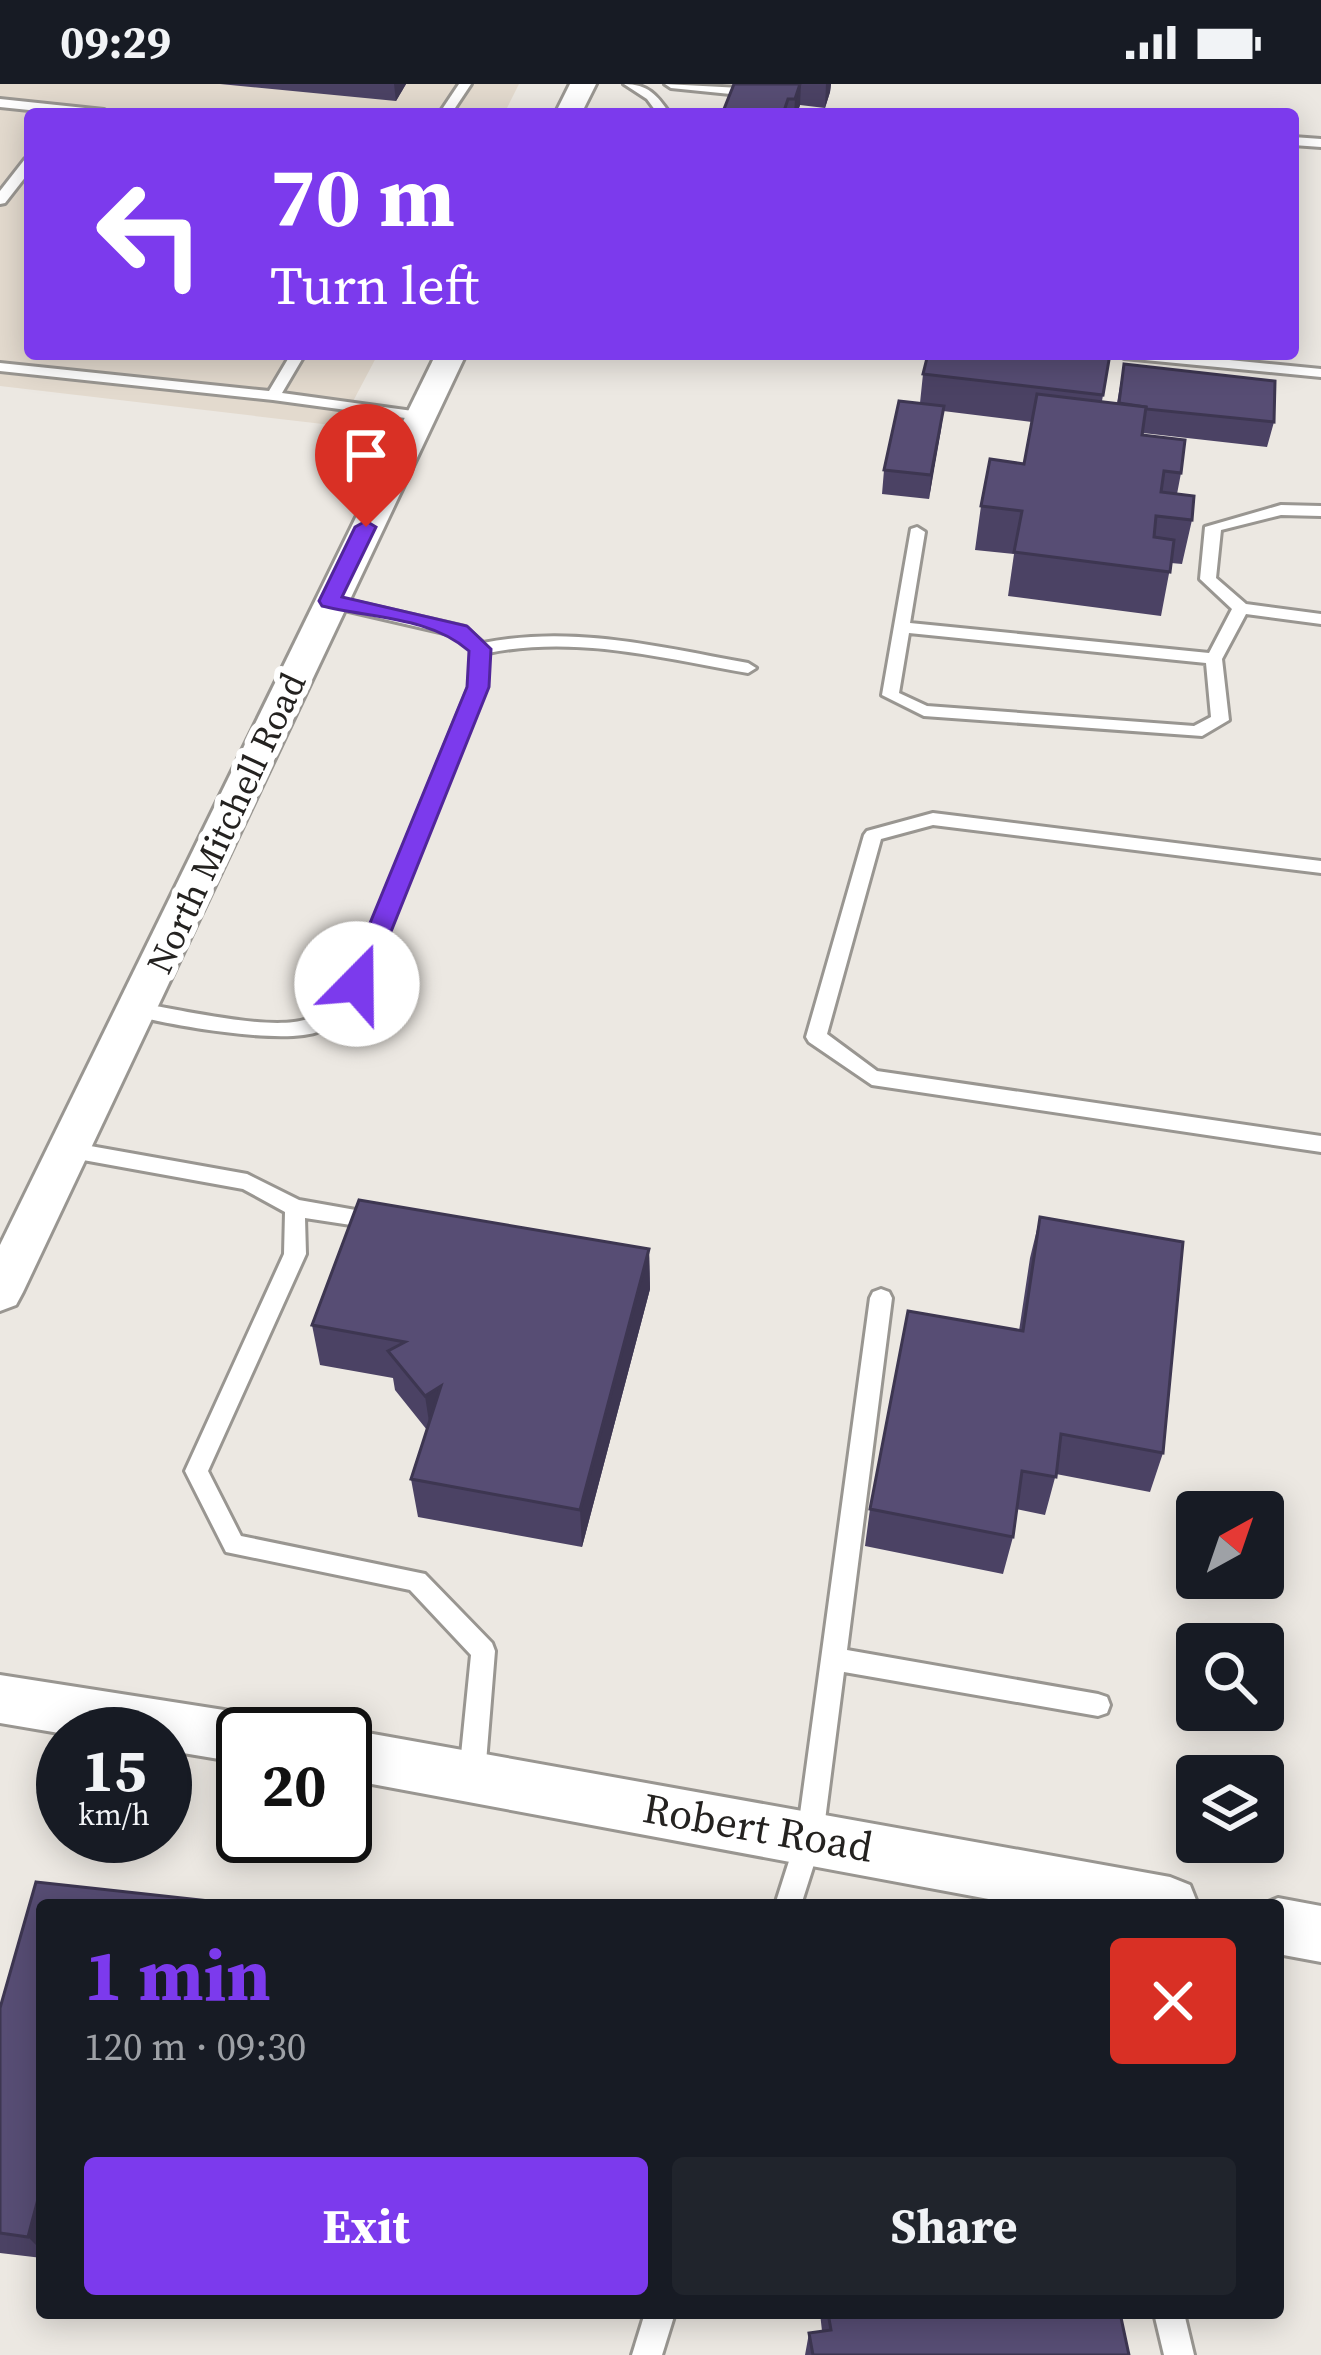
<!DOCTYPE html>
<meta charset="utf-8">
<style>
:root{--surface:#171b24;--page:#20242c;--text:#f1f3f6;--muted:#9ea1a6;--accent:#7c3aed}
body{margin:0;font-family:"Source Serif 4",serif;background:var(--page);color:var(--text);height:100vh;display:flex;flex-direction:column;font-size:45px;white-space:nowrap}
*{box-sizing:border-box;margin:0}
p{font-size:39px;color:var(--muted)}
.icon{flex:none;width:66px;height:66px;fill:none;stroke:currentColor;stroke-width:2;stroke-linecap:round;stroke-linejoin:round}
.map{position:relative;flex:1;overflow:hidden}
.sheet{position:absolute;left:36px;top:1815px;width:1248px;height:420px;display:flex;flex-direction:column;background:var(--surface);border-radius:12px;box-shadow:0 6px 30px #0003}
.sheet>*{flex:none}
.top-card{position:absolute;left:24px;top:24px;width:1275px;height:252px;border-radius:12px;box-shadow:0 6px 30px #0003;background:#7c3aed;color:#fff;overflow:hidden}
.needle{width:78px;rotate:40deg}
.tools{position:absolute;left:1176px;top:1407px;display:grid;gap:24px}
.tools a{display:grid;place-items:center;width:108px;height:108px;border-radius:12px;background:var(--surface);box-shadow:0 6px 30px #0003;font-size:60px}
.speed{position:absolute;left:36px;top:1623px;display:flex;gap:24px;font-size:60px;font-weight:700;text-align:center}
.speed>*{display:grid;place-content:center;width:156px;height:156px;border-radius:50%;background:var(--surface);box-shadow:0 6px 30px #0003;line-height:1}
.speed small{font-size:30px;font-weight:400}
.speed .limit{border:6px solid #111;border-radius:18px;background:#fff;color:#111}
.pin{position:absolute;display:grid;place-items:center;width:102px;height:102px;color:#fff;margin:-123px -51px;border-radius:50% 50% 50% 0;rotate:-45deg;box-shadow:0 0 12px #0007}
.pin .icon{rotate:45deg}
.me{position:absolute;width:132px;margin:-66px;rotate:22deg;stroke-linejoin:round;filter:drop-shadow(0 0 9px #0008)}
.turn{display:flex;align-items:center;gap:42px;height:252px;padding:0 48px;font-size:54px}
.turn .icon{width:156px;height:156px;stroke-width:2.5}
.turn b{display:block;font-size:84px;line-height:102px}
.round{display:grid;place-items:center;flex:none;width:126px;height:126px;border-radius:12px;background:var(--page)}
.summary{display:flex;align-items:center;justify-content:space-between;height:204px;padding:0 48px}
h1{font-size:72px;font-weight:700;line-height:90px;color:var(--accent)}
.action{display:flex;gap:24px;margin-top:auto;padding:24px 48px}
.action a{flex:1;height:138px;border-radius:12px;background:var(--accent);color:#fff;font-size:48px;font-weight:700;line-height:138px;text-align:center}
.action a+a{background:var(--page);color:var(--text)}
.status{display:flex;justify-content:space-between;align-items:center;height:84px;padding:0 60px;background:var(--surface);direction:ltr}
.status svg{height:33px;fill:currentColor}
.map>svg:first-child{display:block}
.built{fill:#e3dace}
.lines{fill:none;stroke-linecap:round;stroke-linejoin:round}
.lane-casing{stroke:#999691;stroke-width:6}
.street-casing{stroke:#999691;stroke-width:6}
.lane{fill:#fff;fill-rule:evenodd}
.street{fill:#fff;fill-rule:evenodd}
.wall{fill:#4b4264}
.shaded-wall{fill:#3d3651}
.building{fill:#574d74;stroke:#3d3651;stroke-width:3}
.route{fill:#7c3aed;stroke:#51269a;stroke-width:3}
.labels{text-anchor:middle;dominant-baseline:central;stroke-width:12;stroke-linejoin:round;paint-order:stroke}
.street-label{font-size:36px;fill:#242220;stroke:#fff}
.near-street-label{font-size:42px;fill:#242220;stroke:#fff}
</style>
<div class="status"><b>09:29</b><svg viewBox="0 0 49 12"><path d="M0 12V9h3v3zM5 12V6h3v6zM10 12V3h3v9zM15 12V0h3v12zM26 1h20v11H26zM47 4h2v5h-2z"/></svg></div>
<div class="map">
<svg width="1321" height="2271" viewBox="0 0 1321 2271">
<rect width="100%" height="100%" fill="#ece8e2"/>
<path class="built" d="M0,0H519L504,30H30V270H378L340,342L0,302Z"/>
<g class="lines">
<defs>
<g id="lane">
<path d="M459,0H471L451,30H439Z"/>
<path d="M624,0C648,0 657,11 670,30H658L647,15Z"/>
<path d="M665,0L760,5L766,9L760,13L671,4Z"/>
<path d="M0,15L104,26L110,30H68L0,23Z"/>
<path d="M1293,53L1321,55V63L1293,61Z"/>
<path d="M30,74V87L5,119L0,120V107L25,75Z"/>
<path d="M291,270H305L282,309L420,328L427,332L420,336L273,316L0,287V279L269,307Z"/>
<path d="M1117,270H1169L1321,285V293L1124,274Z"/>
<path d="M1281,421L1321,422V432L1281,431L1221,446L1216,494L1246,520L1321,530V540L1246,530L1222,575L1229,636L1202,652L924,632L882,611L911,445L917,443L925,448L910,539L1209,569L1232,525L1200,495L1205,443ZM909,549L1206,579L1211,633L1194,642L927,622L899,609Z"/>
<path d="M329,512L465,543L483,559C573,541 659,563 748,579L756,584L748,589C662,574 576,551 488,569L485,603L367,900C355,917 339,938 320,947C284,962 171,941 131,931L128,926L138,919C178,925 272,948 307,935C324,929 338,911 349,897L469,603L472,566L453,551L323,521L321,517Z"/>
<path d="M933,729L1321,777V789L933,741L881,755L827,950L877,987L1321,1052V1068L872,1001L809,958L806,953L864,751L867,747Z"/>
<path d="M68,1058L247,1090L299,1116L384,1131L388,1137L384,1143L377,1145L305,1134L306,1170L208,1387L241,1452L425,1490L492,1559L495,1567L485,1691L481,1699L472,1703L463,1699L459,1691L471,1571L410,1506L226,1468L185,1387L284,1170L285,1128L243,1105L61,1072L58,1066Z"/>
<path d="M881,1205L889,1208L892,1214L847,1566L1098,1610L1107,1613L1110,1621L1107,1629L1098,1632L844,1588L823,1752L801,1821H775L797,1752L870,1214L873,1208Z"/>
<path d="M645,2229H675L662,2271H632Z"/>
<path d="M1154,2229H1184L1194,2271H1164Z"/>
</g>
<g id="street">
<path d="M570,0H596L581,30H555Z"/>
<path d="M436,270H466L23,1208L16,1221L0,1227V1161Z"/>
<path d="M0,1591L243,1629L262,1636L268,1650H243V1679L165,1666V1650H65L0,1639Z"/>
<path d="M345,1645L1170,1793L1190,1801L1198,1821H1021L345,1695V1650H331Z"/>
<path d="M1278,1814L1321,1822V1878L1278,1870V1821H1261Z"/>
</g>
</defs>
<use href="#lane" class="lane-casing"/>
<use href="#street" class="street-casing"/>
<use href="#lane" class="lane"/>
<use href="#street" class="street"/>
</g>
<g class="wall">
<path d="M220,0H406L396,17Z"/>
<path d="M734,0H831L830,8L825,24L800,21L797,30H722Z"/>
<path d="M781,270H831L830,275Z"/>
<path d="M1110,270L1102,317L1117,319L1124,280L1274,338L1267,363L1143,349L1181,389L1177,410L1192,436L1182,480L1171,479L1161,532L1008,512L1014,470L975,466L981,422L1024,380L1032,338L943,327L929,415L882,410L884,386L920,319L923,290Z"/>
<path d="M1040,1133L1163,1369L1150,1408L1056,1390L1045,1431L1016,1425L1013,1453L1003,1490L865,1462L870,1425L1019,1247L1030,1174Z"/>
<path d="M649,1165L650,1205L582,1463L418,1433L411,1395L427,1346L395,1306L393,1294L320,1281L312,1241Z"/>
<path d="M42,1821V2174L0,2169V1924Z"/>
<path d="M820,2229H1120L1129,2271H805L809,2249L822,2247Z"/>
</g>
<g class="shaded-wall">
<path d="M394,0H406L396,17Z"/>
<path d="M801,0L800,21L797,30H794L795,15Z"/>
<path d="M826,0H831L830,8L825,24Z"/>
<path d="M944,322L941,346L929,415L931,391Z"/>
<path d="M649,1165L650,1205L582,1463L580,1426Z"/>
<path d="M441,1302L431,1351L425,1312Z"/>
<path d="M42,2100V2167L28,2153Z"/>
</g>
<g class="building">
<path d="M734,0H800L795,15H788L783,30H722Z"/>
<path d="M928,270H1110L1103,311L923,290Z"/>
<path d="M1124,280L1275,297L1274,338L1146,325V323L1119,319Z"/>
<path d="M1037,310L1146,323L1142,351L1185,356L1181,389L1164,387L1161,408L1194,412L1192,436L1156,432L1154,453L1174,456L1170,488L1014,468L1022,427L981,422L990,375L1024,380Z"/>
<path d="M899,317L944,322L931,391L884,386Z"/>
<path d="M359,1116L649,1165L580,1426L411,1395L441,1302L425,1312L388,1267L405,1258L312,1241Z"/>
<path d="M1040,1133L1183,1158L1163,1369L1061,1350L1056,1393L1022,1387L1013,1453L870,1425L908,1227L1023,1247Z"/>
<path d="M36,1798L246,1821H42V2100L28,2153L0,2149V1924Z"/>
<path d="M828,2229H1120L1129,2271H813L809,2249L831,2246Z"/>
</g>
<path class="route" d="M366,437L376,443L342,513L467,542L491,565L489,603L370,900L357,909L345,900L467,603L469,567C431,533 371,534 322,522L319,517L355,443Z"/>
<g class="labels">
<g class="street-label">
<text transform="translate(226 739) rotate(-65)">North Mitchell Road</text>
</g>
<g class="near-street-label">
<text transform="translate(758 1743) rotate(10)">Robert Road</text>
</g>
</g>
</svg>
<div class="tools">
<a><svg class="needle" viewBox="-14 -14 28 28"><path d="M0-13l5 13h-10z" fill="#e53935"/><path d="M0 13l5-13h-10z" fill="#9ea1a6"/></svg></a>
<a><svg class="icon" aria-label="search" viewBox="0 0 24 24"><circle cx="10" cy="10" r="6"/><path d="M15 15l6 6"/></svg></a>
<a><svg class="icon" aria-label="layers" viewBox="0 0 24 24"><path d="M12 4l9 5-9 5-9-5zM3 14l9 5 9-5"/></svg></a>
</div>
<div class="speed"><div>15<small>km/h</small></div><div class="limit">20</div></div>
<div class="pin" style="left:366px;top:443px;background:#d93025"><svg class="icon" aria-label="arrive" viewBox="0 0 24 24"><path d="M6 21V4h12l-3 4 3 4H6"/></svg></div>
<svg class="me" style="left:357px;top:900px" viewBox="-20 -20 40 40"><circle r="19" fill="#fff"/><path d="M0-13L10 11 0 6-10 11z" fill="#7c3aed"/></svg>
<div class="top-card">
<div class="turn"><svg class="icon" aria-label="left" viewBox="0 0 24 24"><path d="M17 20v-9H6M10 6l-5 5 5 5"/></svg><div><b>70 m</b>Turn left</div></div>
</div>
<section class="sheet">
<div class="summary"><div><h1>1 min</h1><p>120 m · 09:30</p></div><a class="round" style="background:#d93025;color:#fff"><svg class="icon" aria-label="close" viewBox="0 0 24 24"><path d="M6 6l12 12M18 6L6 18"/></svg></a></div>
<div class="action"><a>Exit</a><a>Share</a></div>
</section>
</div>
